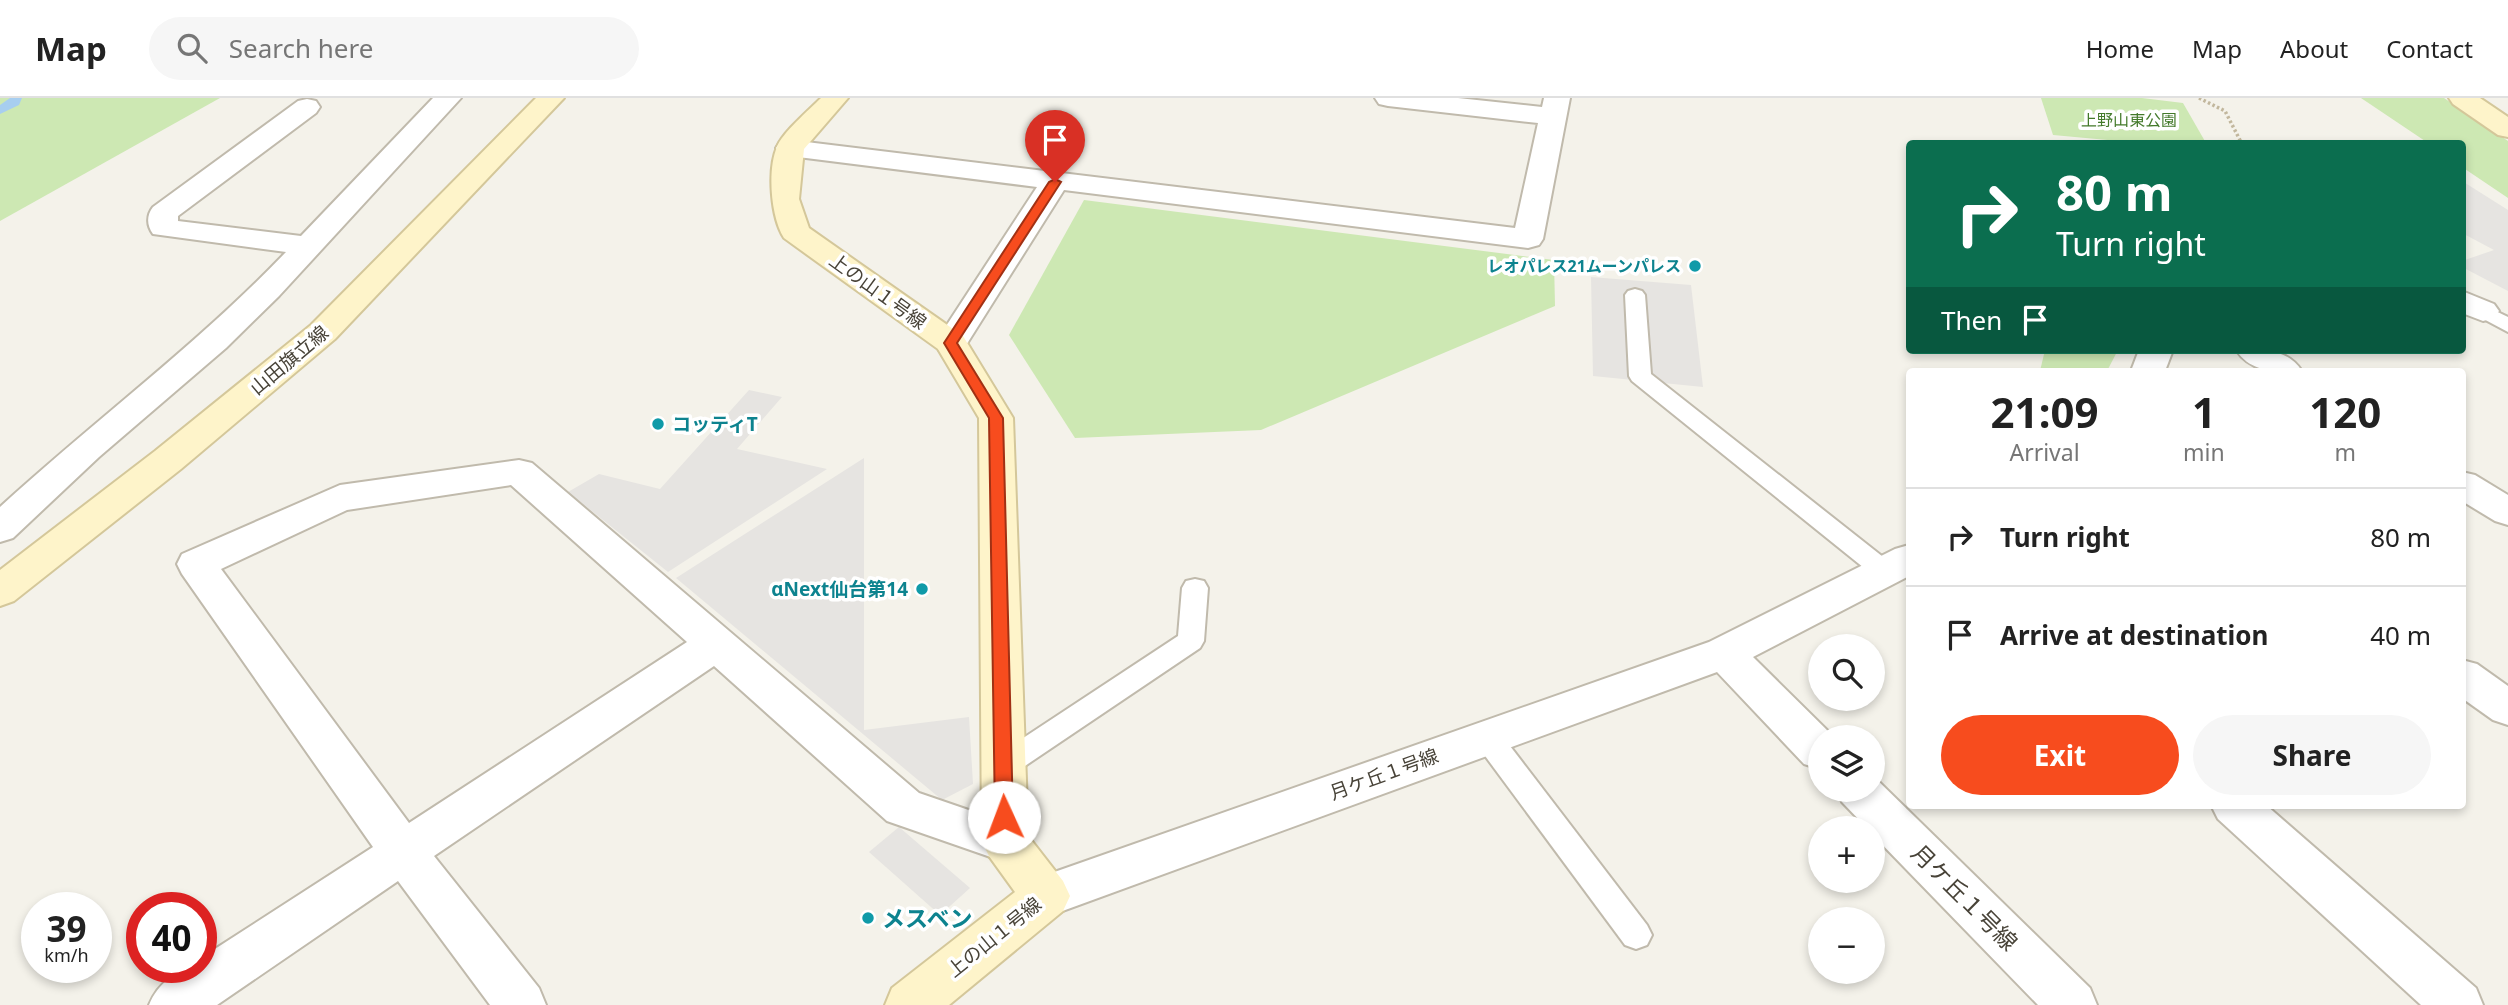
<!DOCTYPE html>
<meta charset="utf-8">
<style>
:root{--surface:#fff;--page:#f6f6f6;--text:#222;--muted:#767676;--line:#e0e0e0;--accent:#f74c1e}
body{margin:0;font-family:"Noto Sans","Noto Sans JP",sans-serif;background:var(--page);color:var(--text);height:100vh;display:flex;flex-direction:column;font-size:26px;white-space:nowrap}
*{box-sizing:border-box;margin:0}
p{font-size:23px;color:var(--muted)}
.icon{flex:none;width:38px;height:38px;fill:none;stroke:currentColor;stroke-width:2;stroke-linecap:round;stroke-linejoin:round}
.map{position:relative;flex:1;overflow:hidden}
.panel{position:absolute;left:1906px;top:270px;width:560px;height:441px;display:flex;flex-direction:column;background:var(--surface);border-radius:7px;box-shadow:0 4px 10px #0003}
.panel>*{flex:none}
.hud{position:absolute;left:1906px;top:42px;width:560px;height:214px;border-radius:7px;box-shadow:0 4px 10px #0003;background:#0b6e4f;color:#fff;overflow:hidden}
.tools{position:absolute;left:1808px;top:536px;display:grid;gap:14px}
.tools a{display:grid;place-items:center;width:77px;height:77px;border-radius:50%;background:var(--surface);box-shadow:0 4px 10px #0003;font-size:35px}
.speed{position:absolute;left:21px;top:794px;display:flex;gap:14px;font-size:35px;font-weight:700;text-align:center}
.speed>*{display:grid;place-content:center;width:91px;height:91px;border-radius:50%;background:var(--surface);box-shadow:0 4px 10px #0003;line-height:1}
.speed small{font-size:18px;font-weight:400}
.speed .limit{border:10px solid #d22;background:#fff;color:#111}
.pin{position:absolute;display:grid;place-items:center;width:60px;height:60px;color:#fff;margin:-72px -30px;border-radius:50% 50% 50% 0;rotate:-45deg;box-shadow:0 0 7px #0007}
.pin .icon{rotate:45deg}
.me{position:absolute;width:77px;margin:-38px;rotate:358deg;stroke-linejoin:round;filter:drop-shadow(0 0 5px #0008)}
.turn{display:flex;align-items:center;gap:24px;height:147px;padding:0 35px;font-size:32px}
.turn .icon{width:91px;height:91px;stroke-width:2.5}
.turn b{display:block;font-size:49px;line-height:60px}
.then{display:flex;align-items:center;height:66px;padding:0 35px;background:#0003;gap:14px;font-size:26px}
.eta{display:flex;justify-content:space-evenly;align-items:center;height:119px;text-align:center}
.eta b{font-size:42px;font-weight:700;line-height:49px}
.button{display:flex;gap:14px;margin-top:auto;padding:14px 35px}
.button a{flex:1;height:80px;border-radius:42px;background:var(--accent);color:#fff;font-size:28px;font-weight:700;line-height:80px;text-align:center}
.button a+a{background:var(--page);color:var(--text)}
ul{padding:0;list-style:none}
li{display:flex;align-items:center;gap:21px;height:98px;padding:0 35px;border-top:2px solid var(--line)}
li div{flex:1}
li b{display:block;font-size:26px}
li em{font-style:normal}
header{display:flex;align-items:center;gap:42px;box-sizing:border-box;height:98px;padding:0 35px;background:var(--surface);border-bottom:2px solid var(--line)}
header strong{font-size:33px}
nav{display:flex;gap:38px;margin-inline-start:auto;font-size:24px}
.search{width:490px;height:63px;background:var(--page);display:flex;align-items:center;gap:18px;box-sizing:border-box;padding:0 24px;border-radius:38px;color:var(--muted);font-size:26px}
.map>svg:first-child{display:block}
.green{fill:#cde8b3}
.parking{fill:#e6e4e1}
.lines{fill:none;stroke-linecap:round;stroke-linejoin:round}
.stream{fill:#a7cef0;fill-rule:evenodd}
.lane-casing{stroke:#c0baac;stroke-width:4}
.street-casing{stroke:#c0baac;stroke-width:4}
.secondary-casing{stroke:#d4c79a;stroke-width:4}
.path{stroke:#c2b79d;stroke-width:3.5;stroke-dasharray:2.5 2.5;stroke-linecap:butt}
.lane{fill:#fff;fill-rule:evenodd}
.street{fill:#fff;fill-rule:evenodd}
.secondary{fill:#fef4ca;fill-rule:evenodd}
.route{fill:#f74c1e;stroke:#a13114;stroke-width:2}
.culture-dot{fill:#0f9aa8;stroke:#fff;stroke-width:2.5}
.labels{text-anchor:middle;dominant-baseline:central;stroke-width:7;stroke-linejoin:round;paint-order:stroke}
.far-park-label{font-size:16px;fill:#447a2b;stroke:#fff}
.far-culture-label{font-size:16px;font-weight:bold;fill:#0d838f;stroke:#fff;text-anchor:end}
.street-label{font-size:19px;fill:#484338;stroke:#fff}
.culture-label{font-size:19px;font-weight:bold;fill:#0d838f;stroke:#fff;text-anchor:start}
.near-street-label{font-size:23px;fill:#484338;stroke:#fff}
.near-culture-label{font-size:23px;font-weight:bold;fill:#0d838f;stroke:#fff;text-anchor:start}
</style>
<header>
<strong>Map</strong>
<div class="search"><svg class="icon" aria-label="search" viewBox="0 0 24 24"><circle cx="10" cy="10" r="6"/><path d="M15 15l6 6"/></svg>Search here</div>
<nav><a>Home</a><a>Map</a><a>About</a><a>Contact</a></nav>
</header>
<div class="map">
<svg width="2508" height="907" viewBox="0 0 2508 907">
<rect width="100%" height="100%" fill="#f4f2ea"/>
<g class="green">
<path d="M0,0H220L0,123Z"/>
<path d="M2041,0H2142L2183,5L2206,45H2140L2053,37Z"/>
<path d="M2361,0H2444L2508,43V100L2462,69V46L2428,45Z"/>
<path d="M1084,102L1554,162L1555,208L1261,332L1075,340L1009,237Z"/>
<path d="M2045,252H2118L2107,273H2040Z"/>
</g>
<g class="parking">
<path d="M2462,83L2508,112V193L2462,169V163L2494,152L2462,135Z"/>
<path d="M1591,179L1691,187L1703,289L1593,278Z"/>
<path d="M749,292L782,299L737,351L827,371L668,474L568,394L599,376L660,391Z"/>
<path d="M864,360V632L969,619L973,686L942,702L676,480Z"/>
<path d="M899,729L970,790L940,817L869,754Z"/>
</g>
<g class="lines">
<path class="stream" d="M10,0H22L19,7L0,16V7Z"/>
<defs>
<g id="lane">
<path d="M1635,191L1642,193L1645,197L1651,276L1892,466L1895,472L1892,478L1883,481L1874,478L1632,283L1629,278L1625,197L1628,193Z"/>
<path d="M2483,207L2508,219V234L2476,217L2473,213L2476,209Z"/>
<path d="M1195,481L1204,483L1208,490L1204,543L1200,550L1013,676L1003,680L993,676L989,668L993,660L1178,538L1182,490L1186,483Z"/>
<path d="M1487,628L1497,631L1647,827L1652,837L1647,847L1636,851L1625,847L1477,647L1473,639L1477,631Z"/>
</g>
<g id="street">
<path d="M433,0H461L279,198L226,250L99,359L13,440L0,444V409C94,323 197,247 286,154L153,136C147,128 146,118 153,109L298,3L307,1L316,3L320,9L316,15L178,118V123L301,138Z"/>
<path d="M1375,0H1458L1542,9L1544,0H1570L1543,141L1539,147L1528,150L1064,92L963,252L951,255L939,252L935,245L1037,89L790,58L780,56L776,50L780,44L790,42L1515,130L1538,25L1388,8L1379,6Z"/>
<path d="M2462,193L2494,206L2499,213L2494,220L2483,223L2462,215Z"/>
<path d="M2139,252H2173L2165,273H2131Z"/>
<path d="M2236,252C2262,252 2286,249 2302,273C2276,273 2252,276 2236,252Z"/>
<path d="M519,362L532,365L919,695L1021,730L1028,744L1021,758L1005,764L887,723L714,568L434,758L539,890L546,907H490L398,783L217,907H149C158,885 177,870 201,870V860L373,749L182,476L177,466L182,456L340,387ZM511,387L687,544L409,725L221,471L347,412Z"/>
<path d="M2462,374L2475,377L2508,397V427L2495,423L2462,403Z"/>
<path d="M1909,447V478L1753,559L1834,639H1820V671L1804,666L1717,574L1046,819L1029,813L1022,798L1029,783L1046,777L1709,544L1895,451Z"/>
<path d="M2462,562L2477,566L2508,588V627L2493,622L2462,600Z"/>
<path d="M1872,677L2090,890L2097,907H2038L1872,736V730H1867L1842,704L1836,691H1872Z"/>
<path d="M2211,707H2266L2476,890L2483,907H2421L2218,721Z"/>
</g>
<g id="secondary">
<path d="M536,0H564L335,241L181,371L14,503L0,508V472L155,353L311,227Z"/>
<path d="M821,0H848L804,51L799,101L809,130L963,238L1013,320L1028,738L1063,783L1070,798L1063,813L949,907H885L892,890L1015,794L989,758L982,744L979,320L938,251L784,140C771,120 767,72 777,49C782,35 809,12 821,0Z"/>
<path d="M2449,0H2480L2508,19V39L2498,37L2453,6Z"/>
</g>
</defs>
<use href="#lane" class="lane-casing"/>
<use href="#street" class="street-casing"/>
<use href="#secondary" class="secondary-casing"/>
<path class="path" d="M2199,0L2225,13L2242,46"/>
<use href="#lane" class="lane"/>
<use href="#street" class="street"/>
<use href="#secondary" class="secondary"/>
</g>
<path class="route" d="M1055,81L1061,84L957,245L1003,320L1013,719L1011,724L1004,727L997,724L995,719L989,320L944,245L1049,84Z"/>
<g class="culture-dot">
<circle cx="1695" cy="168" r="7"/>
<circle cx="658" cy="326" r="7"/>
<circle cx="922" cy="491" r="7"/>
<circle cx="868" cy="820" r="7"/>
</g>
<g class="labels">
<g class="far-park-label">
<text x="2129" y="22">上野山東公園</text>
</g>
<g class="far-culture-label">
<text x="1681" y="168">レオパレス21ムーンパレス</text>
</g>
<g class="street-label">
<text transform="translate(878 193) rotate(36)">上の山１号線</text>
<text transform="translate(289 262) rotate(-40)">山田旗立線</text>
<text transform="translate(1384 676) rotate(-20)">月ケ丘１号線</text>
<text transform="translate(994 839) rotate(-39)">上の山１号線</text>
</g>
<g class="culture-label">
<text x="672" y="326">コッティT</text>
<text x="908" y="491" text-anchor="end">αNext仙台第14</text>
</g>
<g class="near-street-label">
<text transform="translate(1965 799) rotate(45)">月ケ丘１号線</text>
</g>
<g class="near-culture-label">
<text x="882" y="820">メスベン</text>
</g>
</g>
</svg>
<div class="tools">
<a><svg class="icon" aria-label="search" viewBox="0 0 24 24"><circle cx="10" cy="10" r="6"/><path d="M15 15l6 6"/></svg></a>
<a><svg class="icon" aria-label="layers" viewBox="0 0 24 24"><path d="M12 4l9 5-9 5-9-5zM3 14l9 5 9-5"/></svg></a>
<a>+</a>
<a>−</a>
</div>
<div class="speed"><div>39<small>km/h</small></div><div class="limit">40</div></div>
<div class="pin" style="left:1055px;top:84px;background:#d93025"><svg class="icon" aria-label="arrive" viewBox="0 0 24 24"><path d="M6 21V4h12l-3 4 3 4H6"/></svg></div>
<svg class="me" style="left:1004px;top:719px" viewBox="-20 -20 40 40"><circle r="19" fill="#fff"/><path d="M0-13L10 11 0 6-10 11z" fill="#f74c1e"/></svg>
<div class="hud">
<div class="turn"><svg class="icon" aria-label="right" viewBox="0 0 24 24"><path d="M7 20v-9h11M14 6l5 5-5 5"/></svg><div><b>80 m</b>Turn right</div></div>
<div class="then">Then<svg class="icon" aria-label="arrive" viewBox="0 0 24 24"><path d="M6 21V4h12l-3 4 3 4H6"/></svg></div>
</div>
<section class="panel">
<div class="eta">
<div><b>21:09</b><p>Arrival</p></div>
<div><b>1</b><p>min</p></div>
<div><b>120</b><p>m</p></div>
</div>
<ul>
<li><svg class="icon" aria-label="right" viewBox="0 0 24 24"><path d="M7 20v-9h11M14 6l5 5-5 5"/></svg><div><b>Turn right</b></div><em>80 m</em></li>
<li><svg class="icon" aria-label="arrive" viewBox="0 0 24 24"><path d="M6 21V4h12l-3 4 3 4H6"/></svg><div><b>Arrive at destination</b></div><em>40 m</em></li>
</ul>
<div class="button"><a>Exit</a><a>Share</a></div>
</section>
</div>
